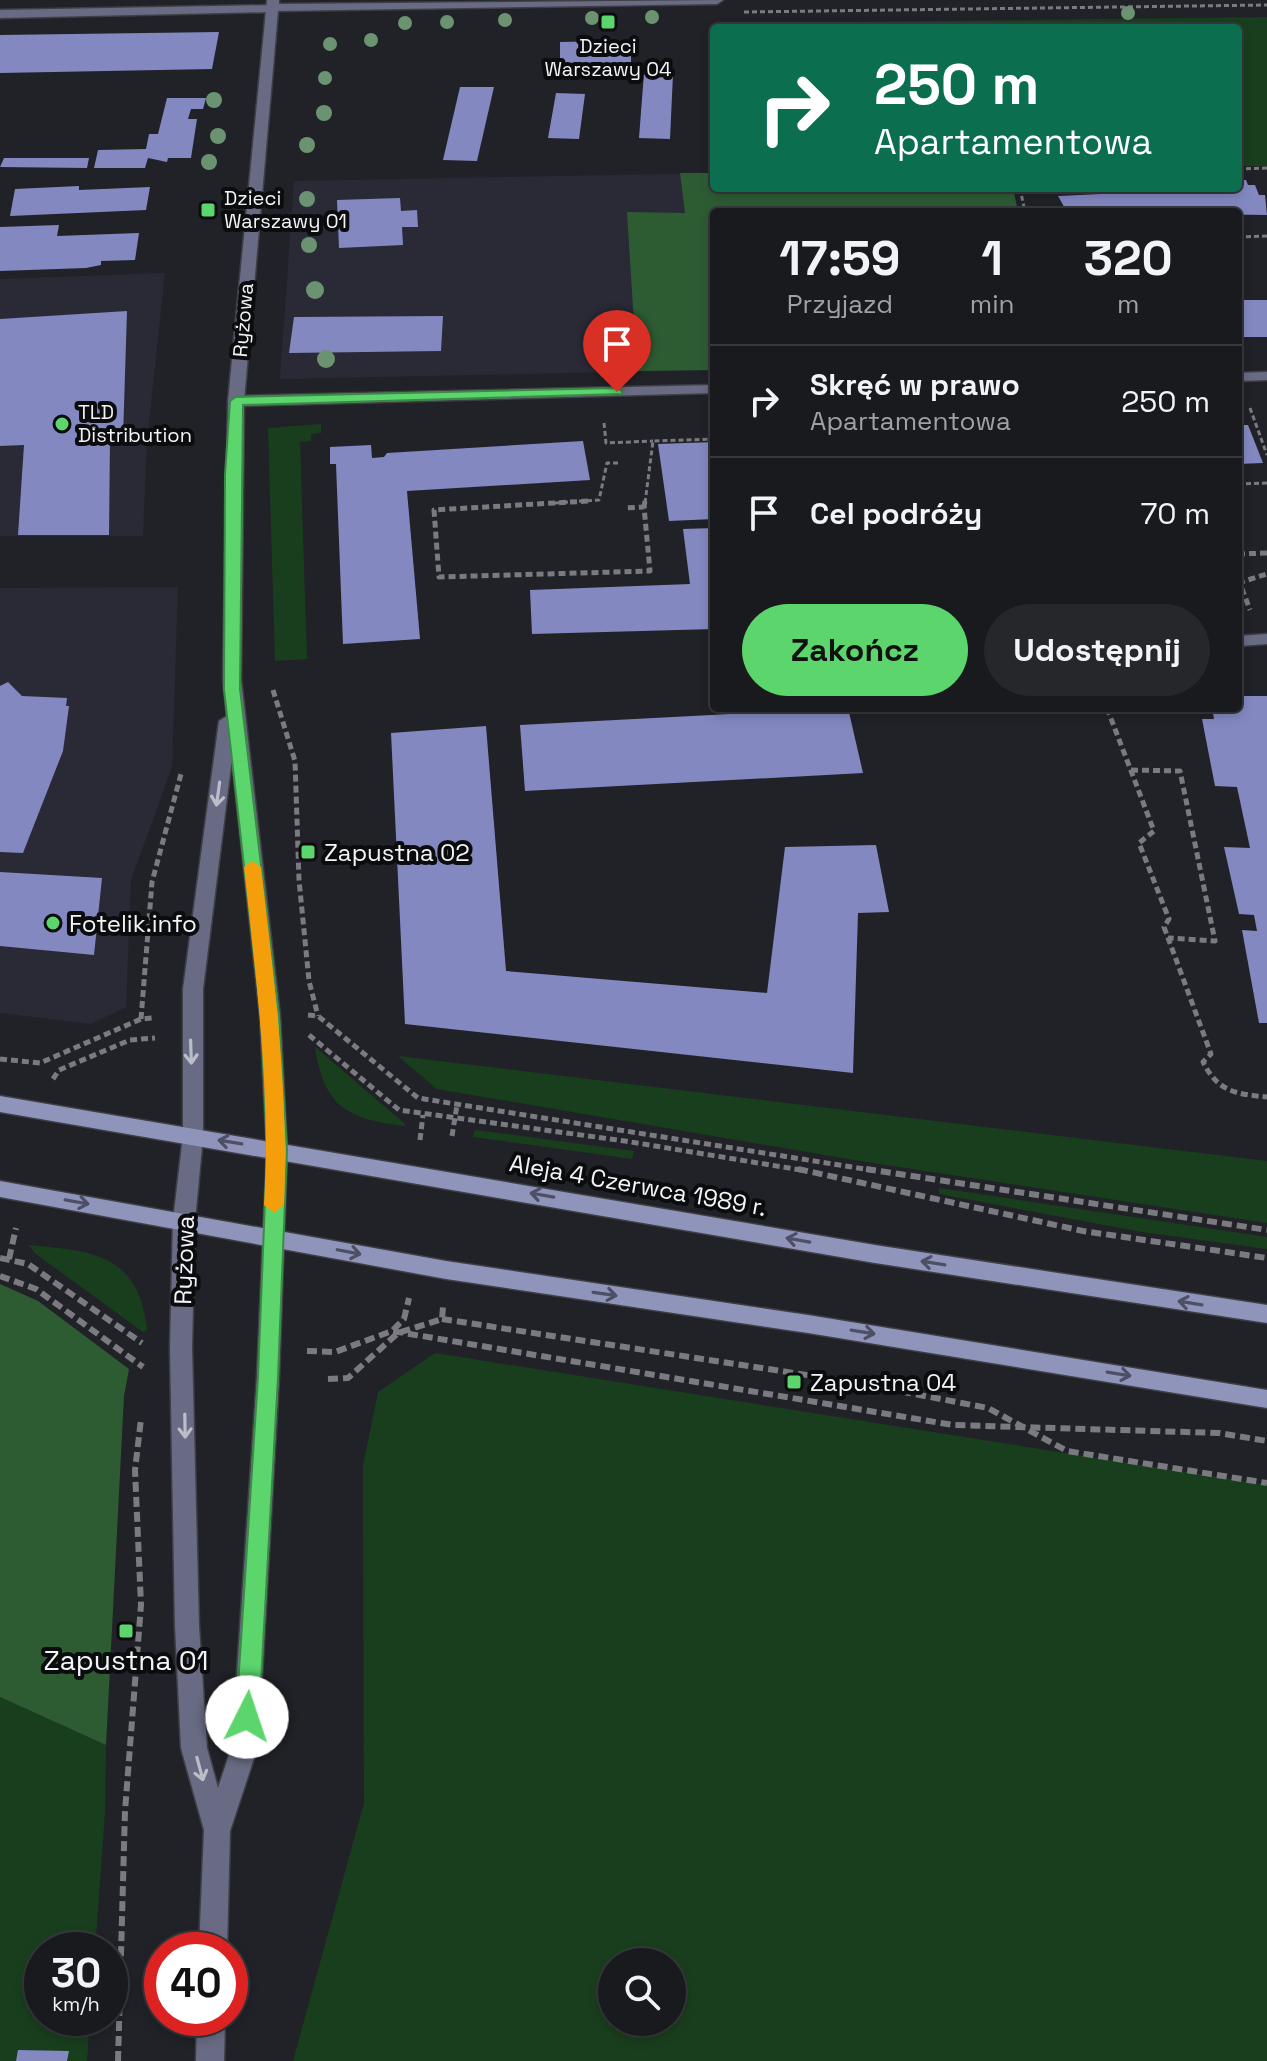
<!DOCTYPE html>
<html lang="pl">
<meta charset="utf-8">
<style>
:root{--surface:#191a1e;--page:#26272b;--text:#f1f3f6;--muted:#9fa1a4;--line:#37383c;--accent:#5cd56d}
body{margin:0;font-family:"Space Grotesk",sans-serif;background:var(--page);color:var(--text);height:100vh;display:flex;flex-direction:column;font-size:30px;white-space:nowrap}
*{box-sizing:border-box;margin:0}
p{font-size:26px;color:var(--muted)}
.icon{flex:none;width:44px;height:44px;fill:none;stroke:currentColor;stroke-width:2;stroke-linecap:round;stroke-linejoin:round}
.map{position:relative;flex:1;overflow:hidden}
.drawer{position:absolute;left:710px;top:208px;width:532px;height:504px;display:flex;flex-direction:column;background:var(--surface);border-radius:8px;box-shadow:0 4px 12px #0003,0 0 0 2px var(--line)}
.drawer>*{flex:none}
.guide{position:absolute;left:710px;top:24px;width:532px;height:168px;border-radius:8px;box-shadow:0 4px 12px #0003,0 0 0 2px var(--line);background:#0b6e4f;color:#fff;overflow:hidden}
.controls{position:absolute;left:598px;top:1948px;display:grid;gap:16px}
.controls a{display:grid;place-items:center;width:88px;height:88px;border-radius:50%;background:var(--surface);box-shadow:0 4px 12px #0003,0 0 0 2px var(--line);font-size:40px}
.speed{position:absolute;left:24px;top:1932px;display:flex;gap:16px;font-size:40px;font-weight:700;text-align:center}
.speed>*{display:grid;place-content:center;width:104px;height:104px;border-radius:50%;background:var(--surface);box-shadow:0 4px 12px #0003,0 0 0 2px var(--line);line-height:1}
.speed small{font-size:20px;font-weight:400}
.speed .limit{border:12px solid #d22;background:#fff;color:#111}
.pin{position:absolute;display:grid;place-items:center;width:68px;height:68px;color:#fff;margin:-82px -34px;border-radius:50% 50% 50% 0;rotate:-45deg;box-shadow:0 0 8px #0007}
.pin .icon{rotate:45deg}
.me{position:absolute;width:88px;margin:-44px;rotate:4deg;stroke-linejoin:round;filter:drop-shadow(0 0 6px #0008)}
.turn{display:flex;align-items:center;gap:28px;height:168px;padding:0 32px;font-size:36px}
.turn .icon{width:104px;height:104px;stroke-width:2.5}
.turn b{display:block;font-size:56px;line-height:68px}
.eta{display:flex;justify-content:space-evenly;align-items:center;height:136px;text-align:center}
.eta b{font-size:48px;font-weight:700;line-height:56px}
.primary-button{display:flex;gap:16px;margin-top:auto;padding:16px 32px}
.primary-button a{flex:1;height:92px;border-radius:48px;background:var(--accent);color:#111;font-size:32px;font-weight:700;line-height:92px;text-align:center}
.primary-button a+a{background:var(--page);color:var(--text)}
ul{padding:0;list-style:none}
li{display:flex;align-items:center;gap:24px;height:112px;padding:0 32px;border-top:2px solid var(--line)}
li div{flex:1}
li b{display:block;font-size:30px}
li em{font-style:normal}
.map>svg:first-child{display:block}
.built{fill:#292a36}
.green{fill:#193e1d;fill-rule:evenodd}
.forest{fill:#2d5c33}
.building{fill:#8388c1}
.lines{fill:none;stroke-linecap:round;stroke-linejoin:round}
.service-casing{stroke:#3e3f45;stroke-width:3}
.minor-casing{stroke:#3e3f45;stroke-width:3}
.tertiary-casing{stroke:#3e3f45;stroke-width:3}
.secondary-casing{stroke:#3e3f45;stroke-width:3}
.path-far2{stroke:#7a7a80;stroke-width:3;stroke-dasharray:5 3;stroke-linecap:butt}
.path-far1{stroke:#7a7a80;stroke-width:5;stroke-dasharray:7 4;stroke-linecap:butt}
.path{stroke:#7a7a80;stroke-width:6;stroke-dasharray:10 5;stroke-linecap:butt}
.service{fill:#686b83;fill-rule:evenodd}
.minor{fill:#686b83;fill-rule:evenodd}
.tertiary{fill:#686b83;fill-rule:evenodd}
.secondary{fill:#8f94bb;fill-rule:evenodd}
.tree{fill:#6b9371}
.oneway{stroke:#bbbdc9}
.oneway2{stroke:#4d5064}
.route{fill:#5cd56d;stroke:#3c8a47;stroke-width:2}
.slow{fill:#f59e0b}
.poi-dot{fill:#5cd56d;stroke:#0b0c0e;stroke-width:3}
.labels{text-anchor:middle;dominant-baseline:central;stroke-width:8;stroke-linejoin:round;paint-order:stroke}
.far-poi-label{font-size:20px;fill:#f3f3f8;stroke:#0b0c0e;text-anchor:start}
.far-street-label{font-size:20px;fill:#f3f3f8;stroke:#0b0c0e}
.poi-label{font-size:24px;fill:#f3f3f8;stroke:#0b0c0e;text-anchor:start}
.street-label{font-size:24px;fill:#f3f3f8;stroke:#0b0c0e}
.near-poi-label{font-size:28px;fill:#f3f3f8;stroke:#0b0c0e}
</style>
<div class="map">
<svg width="1267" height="2061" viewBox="0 0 1267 2061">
<rect width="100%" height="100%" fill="#212228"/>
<g class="built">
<path d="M714,173V188H1013L1018,212H714V370L280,379L294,181Z"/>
<path d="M165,273L147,441L143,536H0V279Z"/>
<path d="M178,587L172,767L131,880L126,1007L91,1024L0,1013V588Z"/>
</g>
<g class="green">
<path d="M1267,17V166H1238V28H766L752,23Z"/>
<path d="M321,424V433L311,434V441L300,442L307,659L275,661L268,428Z"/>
<path d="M315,1047L405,1124V1126C347,1119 324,1107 315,1047Z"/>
<path d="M398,1056L1267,1161V1223L866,1162L437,1089Z"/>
<path d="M475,1130L634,1151L632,1159L473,1137Z"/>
<path d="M939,1188L1267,1237V1249L1142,1232L939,1194Z"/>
<path d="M28,1245C95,1251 139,1255 147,1330L143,1332L36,1254Z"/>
<path d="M435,1353L1267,1485V2061H293L364,1803L363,1466L378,1392ZM612,1962H672V2022H612Z"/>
<path d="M0,1697L106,1745L105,1812L95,1950H42V2018H90L87,2061H0Z"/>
</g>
<g class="forest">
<path d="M680,173H714V188H1013L1018,212H714V370L637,371L627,212L685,213Z"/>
<path d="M0,1284L38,1301L129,1369L124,1396L106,1745L0,1697Z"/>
</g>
<g class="building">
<path d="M219,32L212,69L0,73V35Z"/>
<path d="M609,41L631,43V67L585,68V63H560V42Z"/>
<path d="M644,73L673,74L670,139L639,138Z"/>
<path d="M460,87H494L477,161L443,160Z"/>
<path d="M556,93L585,94L579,139L548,138Z"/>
<path d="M167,98H206L203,109H191L188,119H197L191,158H168L167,162L148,158L145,168H94L98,150L146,149L149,134H158Z"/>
<path d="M4,158H89L87,168L0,167Z"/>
<path d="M1238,180H1246L1248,185H1255L1259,195H1265L1267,215L1067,212L1058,196L1101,194L1098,188H1238Z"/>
<path d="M79,186V190L150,187L146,210L10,216L15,189Z"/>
<path d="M400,198L401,211L417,210L418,227H402L403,245L339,248L337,200Z"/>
<path d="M59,225L57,236L139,233L135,260L101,261V265L86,268L0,271V227Z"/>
<rect x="1238" y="300" width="29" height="37"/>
<path d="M127,311L123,438L110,439L109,535H18L24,445L0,446V319Z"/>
<path d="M443,316L441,351L289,353L294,317Z"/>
<path d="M1238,425H1248L1263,463L1238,464Z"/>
<path d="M583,441L590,480L407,491L420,639L343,644L336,464H330V447L371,445L372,458L384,457L387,453Z"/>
<path d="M714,442V519L669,521L658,444Z"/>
<path d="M714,528V629L532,634L530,590L690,584L683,529Z"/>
<path d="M8,682L22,696L67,698L66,706H69L63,751L23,853L0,852V686Z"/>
<path d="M1238,696H1267V1023H1259L1242,930L1257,931L1254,915L1239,914L1224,847L1250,848L1237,787L1215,786L1202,719H1214L1212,708H1238Z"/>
<path d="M848,708L863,773L525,791L520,725Z"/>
<path d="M486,726L506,971L767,993L785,847L876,845L889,912L858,913L853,1073L405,1024L391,733Z"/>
<path d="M0,872L102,878L94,955L0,946Z"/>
<path d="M18,2050L69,2051L67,2061H16Z"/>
</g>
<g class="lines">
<defs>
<path id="service" d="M1267,634V644L1238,646V636Z"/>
<g id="minor">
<path d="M276,5V11L272,12L0,18V10Z"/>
<path d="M1267,372V380L1238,381V373Z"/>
<path d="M714,385V393L236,406L228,401L236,396Z"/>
</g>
<g id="tertiary">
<path d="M267,0H279V4L723,0L717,4L278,11L244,401L241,679L280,1016L287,1150L279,1377L258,1746L230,1831L227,1950H199L204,1830L181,1748L175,1626L170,1348L173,1221L183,1136V989L219,721L227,716L223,679L228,401ZM232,758L260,1016L267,1150L257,1377L232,1746L218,1788L207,1748L199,1626L192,1348L195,1221L203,1136V989Z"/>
<path d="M197,2018H225L224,2061H196Z"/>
</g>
<g id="secondary">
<path d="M0,1096L875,1245L1267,1305V1323L875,1263L0,1112Z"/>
<path d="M0,1181L446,1261L808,1315L1267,1390V1408L808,1333L446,1279L0,1197Z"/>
</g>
</defs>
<use href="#service" class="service-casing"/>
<use href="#minor" class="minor-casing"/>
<use href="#tertiary" class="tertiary-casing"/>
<use href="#secondary" class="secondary-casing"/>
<g class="path-far2">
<path d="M744,12L1267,5"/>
<path d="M1238,169L1267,168"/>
<path d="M1020,188L1025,212"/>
<path d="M1238,237L1267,236"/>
<path d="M1250,408L1267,455"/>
<path d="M604,423L606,443L653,441"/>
<path d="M1238,484L1267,483"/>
<path d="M555,503L599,500L607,463H621"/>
<path d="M645,503L653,441L714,439"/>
</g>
<g class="path-far1">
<path d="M588,501L434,510L439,577L650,571L644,507L625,508"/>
<path d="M644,507L645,501"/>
<path d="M1238,554L1267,553"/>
<path d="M1238,578L1250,610"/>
<path d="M1238,583L1267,574"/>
<path d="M273,690L295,761L299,880L309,981L318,1016"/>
<path d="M1107,708L1154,831L1139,843L1169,919L1164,927L1211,1054L1203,1062C1218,1092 1236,1094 1267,1097"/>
<path d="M1131,770L1180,771L1215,941L1168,938"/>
<path d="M308,1015L318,1016L418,1098L877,1171"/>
<path d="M141,1019L152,882L181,774"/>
<path d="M309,1035L399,1110L625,1141L807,1171"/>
<path d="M0,1059L40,1063L141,1019L152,1018"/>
<path d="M53,1079L59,1070L130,1040L155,1038"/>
<path d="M452,1136L457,1105"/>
<path d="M420,1140L423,1115"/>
</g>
<g class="path">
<path d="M798,1169L1083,1231L1267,1258"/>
<path d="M866,1169L1267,1230"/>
<path d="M0,1258L28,1264L142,1343"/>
<path d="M9,1259L16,1228"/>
<path d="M0,1276L36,1289L143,1367"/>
<path d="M442,1319L846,1381L988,1408L1067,1451L1267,1483"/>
<path d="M393,1330L404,1319L409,1298"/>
<path d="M307,1351L335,1352L392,1331L953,1425L1219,1433L1267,1441"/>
<path d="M328,1379L348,1378L398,1333L442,1319L443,1307"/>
<path d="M118,2061L125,1811L141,1605L135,1470L141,1419"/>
</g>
<use href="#service" class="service"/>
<use href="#minor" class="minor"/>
<use href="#tertiary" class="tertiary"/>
<use href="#secondary" class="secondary"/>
</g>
<g class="tree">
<circle cx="1128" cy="13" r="7"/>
<circle cx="652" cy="17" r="7"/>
<circle cx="592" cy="18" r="7"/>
<circle cx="505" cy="20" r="7"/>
<circle cx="447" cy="22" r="7"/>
<circle cx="405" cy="23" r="7"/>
<circle cx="371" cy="40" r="7"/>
<circle cx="330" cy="44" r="7"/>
<circle cx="325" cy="78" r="7"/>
<circle cx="214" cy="100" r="8"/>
<circle cx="324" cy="113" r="8"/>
<circle cx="218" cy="136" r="8"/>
<circle cx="307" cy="145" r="8"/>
<circle cx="209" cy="162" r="8"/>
<circle cx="307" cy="199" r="8"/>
<circle cx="309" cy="245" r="8"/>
<circle cx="315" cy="290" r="9"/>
<circle cx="326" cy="359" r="9"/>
</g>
<defs><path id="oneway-shaft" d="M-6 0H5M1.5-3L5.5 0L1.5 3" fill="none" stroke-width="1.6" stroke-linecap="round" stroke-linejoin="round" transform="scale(2)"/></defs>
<g class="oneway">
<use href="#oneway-shaft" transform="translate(218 794) rotate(98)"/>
<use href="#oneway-shaft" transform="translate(191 1052) rotate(88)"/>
<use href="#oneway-shaft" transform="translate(185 1426) rotate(89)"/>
<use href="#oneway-shaft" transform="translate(200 1769) rotate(75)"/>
</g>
<g class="oneway2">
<use href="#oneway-shaft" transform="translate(230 1142) rotate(-171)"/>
<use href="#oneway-shaft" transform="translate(542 1195) rotate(-170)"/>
<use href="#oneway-shaft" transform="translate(77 1202) rotate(10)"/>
<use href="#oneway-shaft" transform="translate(798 1240) rotate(-170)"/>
<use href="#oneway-shaft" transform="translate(349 1252) rotate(11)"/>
<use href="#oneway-shaft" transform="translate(933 1263) rotate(-171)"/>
<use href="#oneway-shaft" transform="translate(605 1294) rotate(8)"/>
<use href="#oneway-shaft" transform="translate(1190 1303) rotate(-171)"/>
<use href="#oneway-shaft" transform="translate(863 1332) rotate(9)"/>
<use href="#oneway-shaft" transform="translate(1119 1374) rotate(9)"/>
</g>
<path class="route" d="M617,388L623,392L621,394L243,405L240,689L279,1016L287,1150L278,1377L259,1717L255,1725L247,1728L239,1725L236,1717L258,1377L267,1150L261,1016L224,689L225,475L230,401L236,397Z"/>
<path class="slow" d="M252,861L261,867C274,979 289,1092 284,1205L274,1213L264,1205C271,1092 256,979 244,867Z"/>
<g class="poi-dot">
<rect x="600" y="14" width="16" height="16" rx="4"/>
<rect x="200" y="202" width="16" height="16" rx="4"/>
<circle cx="62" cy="424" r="8"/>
<rect x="300" y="844" width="16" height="16" rx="4"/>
<circle cx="53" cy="923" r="8"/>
<rect x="786" y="1374" width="16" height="16" rx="4"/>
<rect x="118" y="1623" width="16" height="16" rx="4"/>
</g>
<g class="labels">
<g class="far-poi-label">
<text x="608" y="46" text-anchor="middle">Dzieci<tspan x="608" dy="23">Warszawy 04</tspan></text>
<text x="224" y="198">Dzieci<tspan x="224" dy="23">Warszawy 01</tspan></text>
<text x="78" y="412">TLD<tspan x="78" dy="23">Distribution</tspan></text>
</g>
<g class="far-street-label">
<text transform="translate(243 320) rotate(-85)">Ryżowa</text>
</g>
<g class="poi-label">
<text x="324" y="852">Zapustna 02</text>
<text x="69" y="923">Fotelik.info</text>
<text x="810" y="1382">Zapustna 04</text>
</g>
<g class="street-label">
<text transform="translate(638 1185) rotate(10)">Aleja 4 Czerwca 1989 r.</text>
<text transform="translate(184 1260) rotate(-88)">Ryżowa</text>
</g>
<g class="near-poi-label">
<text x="126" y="1660">Zapustna 01</text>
</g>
</g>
</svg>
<div class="controls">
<a><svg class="icon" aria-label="search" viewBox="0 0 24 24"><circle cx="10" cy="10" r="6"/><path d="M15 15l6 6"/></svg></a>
</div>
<div class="speed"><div>30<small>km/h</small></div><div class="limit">40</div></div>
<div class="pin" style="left:617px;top:392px;background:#d93025"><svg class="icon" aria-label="arrive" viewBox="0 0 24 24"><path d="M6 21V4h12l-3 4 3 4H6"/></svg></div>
<svg class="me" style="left:247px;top:1717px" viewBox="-20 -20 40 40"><circle r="19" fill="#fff"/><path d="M0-13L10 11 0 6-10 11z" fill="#5cd56d"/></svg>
<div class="guide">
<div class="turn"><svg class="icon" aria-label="right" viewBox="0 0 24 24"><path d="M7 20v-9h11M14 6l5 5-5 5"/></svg><div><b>250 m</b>Apartamentowa</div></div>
</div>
<section class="drawer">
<div class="eta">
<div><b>17:59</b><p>Przyjazd</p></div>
<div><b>1</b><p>min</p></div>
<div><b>320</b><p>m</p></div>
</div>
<ul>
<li><svg class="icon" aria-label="right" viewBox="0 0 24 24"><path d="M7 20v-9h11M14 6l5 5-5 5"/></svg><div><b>Skręć w prawo</b><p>Apartamentowa</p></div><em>250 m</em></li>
<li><svg class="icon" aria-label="arrive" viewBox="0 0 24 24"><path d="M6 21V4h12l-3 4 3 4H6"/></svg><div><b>Cel podróży</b></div><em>70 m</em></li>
</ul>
<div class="primary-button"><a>Zakończ</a><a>Udostępnij</a></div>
</section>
</div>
